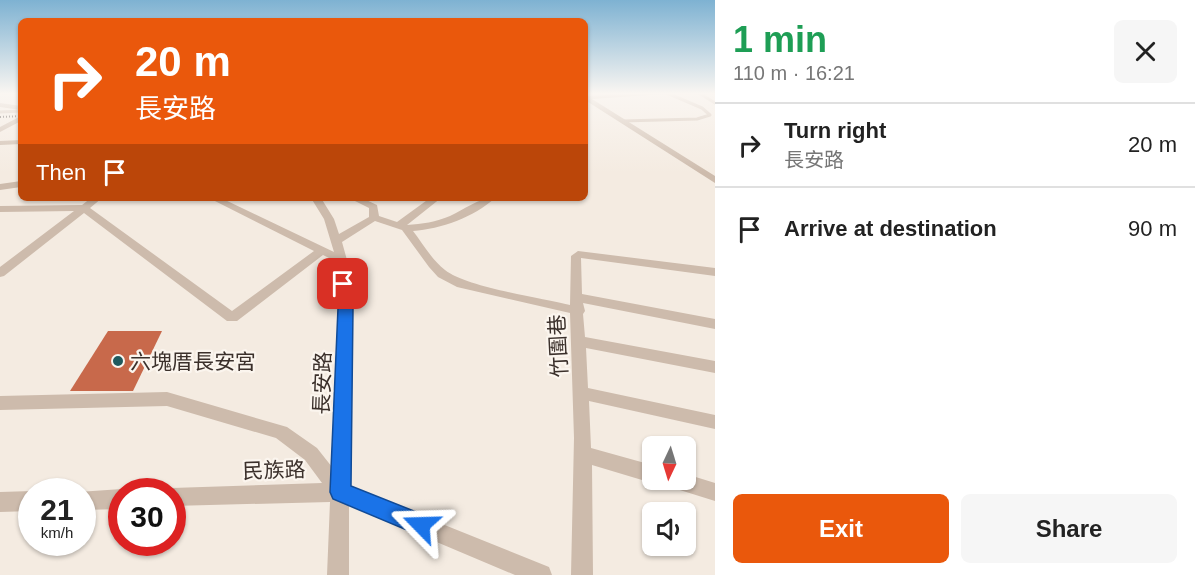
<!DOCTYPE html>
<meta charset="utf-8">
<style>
:root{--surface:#fff;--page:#f6f6f6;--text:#222;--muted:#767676;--line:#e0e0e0;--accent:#ea580c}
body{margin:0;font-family:Helvetica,"Noto Sans TC",sans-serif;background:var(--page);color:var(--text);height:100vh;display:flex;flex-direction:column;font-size:22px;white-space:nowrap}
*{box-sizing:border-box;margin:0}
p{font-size:20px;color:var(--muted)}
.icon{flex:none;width:33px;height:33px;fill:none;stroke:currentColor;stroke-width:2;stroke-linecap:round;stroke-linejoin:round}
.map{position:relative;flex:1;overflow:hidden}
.details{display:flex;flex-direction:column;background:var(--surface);width:480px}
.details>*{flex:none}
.hud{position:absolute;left:18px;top:18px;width:570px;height:183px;border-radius:9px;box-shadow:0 2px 4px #0004;background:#ea580c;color:#fff;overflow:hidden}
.needle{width:39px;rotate:184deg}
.controls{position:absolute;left:642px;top:436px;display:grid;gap:12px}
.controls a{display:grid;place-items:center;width:54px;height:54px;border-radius:9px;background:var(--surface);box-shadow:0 2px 4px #0004;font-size:30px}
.speed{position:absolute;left:18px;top:478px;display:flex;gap:12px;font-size:30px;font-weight:700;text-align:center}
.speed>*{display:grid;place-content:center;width:78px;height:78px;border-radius:50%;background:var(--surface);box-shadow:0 2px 4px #0004;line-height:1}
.speed small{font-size:15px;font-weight:400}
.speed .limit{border:9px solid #d22;background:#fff;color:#111}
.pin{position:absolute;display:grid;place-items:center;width:51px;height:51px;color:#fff;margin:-26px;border-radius:12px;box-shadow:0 3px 9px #0006}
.me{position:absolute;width:66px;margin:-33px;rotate:292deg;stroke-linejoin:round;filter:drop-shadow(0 0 4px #0008)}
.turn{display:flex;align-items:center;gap:21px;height:126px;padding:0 18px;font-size:27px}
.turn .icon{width:78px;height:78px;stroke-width:2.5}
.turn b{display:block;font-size:42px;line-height:51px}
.then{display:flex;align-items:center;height:57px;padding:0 18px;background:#0003;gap:12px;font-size:22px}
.round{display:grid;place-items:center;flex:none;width:63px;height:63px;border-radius:9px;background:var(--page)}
.headline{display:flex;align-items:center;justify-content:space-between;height:102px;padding:0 18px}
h1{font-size:36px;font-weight:700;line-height:45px;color:#1e9e55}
.cta{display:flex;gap:12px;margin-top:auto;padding:12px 18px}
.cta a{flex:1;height:69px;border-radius:9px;background:var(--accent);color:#fff;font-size:24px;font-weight:700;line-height:69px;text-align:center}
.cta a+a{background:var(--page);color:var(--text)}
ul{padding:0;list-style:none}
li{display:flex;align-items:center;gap:18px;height:84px;padding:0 18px;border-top:2px solid var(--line)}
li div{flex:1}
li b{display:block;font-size:22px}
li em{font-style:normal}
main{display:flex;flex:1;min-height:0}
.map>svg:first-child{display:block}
.building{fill:#c8694b}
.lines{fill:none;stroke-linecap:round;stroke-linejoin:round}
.service{stroke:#cdbbac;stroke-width:3}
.minor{fill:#cdbbac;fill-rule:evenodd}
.rail{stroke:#3b302b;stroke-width:2;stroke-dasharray:1 2;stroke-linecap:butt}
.route{fill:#1a73e8;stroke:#114b97;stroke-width:1.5}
.poi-dot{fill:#1f5a5e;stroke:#fbf5ee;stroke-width:2}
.labels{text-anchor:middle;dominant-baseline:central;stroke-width:4.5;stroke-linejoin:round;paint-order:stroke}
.near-street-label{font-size:21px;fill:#3b302b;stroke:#fbf5ee}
.near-poi-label{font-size:21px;fill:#3b302b;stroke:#fbf5ee;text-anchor:start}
</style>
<main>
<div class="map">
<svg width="715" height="575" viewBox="0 0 715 575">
<rect width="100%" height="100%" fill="#f4ebe1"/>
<path class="building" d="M108,331H162L133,391H70Z"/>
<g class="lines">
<g class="service">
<path d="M699,93L715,103"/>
<path d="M0,112L21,111"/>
<path d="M622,121L697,119L710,115L702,108L667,93"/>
</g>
<g class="minor">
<path d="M652,93H678L592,99L715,176V183L585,100V96Z"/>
<path d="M0,103L21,106V110L0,107Z"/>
<path d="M21,116V121L0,132V127Z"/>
<path d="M21,140V144L0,145V141Z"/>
<path d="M21,181V187L0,190V184Z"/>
<path d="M91,198H102L90,208L232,311L314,251L209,198H221L334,252L324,219L311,198H321L334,219L339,234L369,217V208L349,198H362L377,205L379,216L397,222L430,198H441L407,225C422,224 436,222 450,216C465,209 478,198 495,198C474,217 441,229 413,231C423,244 432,260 445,270C466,287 541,298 570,305L571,256L578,251L715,268V276L581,258L582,294L715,319V329L583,303L585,311L583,314L585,337L715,361V373L586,348L588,388L715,415V429L589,401L591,448L652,465V480H659L652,483L592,465L593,575H571L574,438L570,313L457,287L438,277L429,267L402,230L375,221L342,242L347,260L351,304L350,487L549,567L552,575H515L349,505V575H327L330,502L172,506V492H165L172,488L322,483L305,460L276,438L167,406L0,410V396L167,392L287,427L317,448L332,467C335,399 346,328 335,261L323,255L237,321H227L84,213L4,276L0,277V267L74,211L0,212V206L82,205Z"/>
<path d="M686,474L715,483V501L667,486L665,480H686Z"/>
<path d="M122,489L128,492H122V509L82,510V492H78Z"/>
<path d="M32,491V511L0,512V492Z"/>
</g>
<path class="rail" d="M0,117L21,116"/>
</g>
<linearGradient id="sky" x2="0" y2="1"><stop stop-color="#7eb2d2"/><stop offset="0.54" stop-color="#faf6f2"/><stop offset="1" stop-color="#faf6f2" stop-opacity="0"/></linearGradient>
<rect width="715" height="173" fill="url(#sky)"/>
<path class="route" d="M343,280L350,284L353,308L351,486L429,517L432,525L429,533L421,536L333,499L330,492L338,308L336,284Z"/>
<circle class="poi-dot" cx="118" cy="361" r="6"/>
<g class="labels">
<g class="near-street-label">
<text transform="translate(558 346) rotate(-93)">竹圍巷</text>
<text transform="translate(322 383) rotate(-88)">長安路</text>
<text transform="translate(274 470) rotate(-2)">民族路</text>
</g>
<g class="near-poi-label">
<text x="130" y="361">六塊厝長安宮</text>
</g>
</g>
</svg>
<div class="controls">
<a><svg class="needle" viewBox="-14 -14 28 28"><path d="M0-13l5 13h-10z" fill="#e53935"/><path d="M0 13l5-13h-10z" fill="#767676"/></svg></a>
<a><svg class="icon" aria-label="sound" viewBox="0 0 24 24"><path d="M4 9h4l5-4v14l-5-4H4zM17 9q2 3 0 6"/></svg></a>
</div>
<div class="speed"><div>21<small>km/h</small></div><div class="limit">30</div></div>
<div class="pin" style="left:343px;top:284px;background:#d93025"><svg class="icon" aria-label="arrive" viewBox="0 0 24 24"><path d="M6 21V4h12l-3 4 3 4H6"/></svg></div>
<svg class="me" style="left:421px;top:525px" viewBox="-20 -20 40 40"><path d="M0-17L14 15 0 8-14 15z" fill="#1a73e8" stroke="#fff" stroke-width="4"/></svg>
<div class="hud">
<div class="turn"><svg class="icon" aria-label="right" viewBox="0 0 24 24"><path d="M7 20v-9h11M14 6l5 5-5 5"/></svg><div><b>20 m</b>長安路</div></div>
<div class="then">Then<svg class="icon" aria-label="arrive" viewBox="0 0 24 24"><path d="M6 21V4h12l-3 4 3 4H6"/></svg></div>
</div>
</div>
<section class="details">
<div class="headline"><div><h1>1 min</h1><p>110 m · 16:21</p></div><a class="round"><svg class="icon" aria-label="close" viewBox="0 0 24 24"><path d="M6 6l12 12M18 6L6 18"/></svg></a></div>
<ul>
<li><svg class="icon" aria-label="right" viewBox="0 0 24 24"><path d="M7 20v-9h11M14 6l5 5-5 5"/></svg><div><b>Turn right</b><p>長安路</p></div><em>20 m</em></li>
<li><svg class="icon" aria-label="arrive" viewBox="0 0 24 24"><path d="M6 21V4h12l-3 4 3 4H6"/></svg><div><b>Arrive at destination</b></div><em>90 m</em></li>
</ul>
<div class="cta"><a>Exit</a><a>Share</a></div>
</section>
</main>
